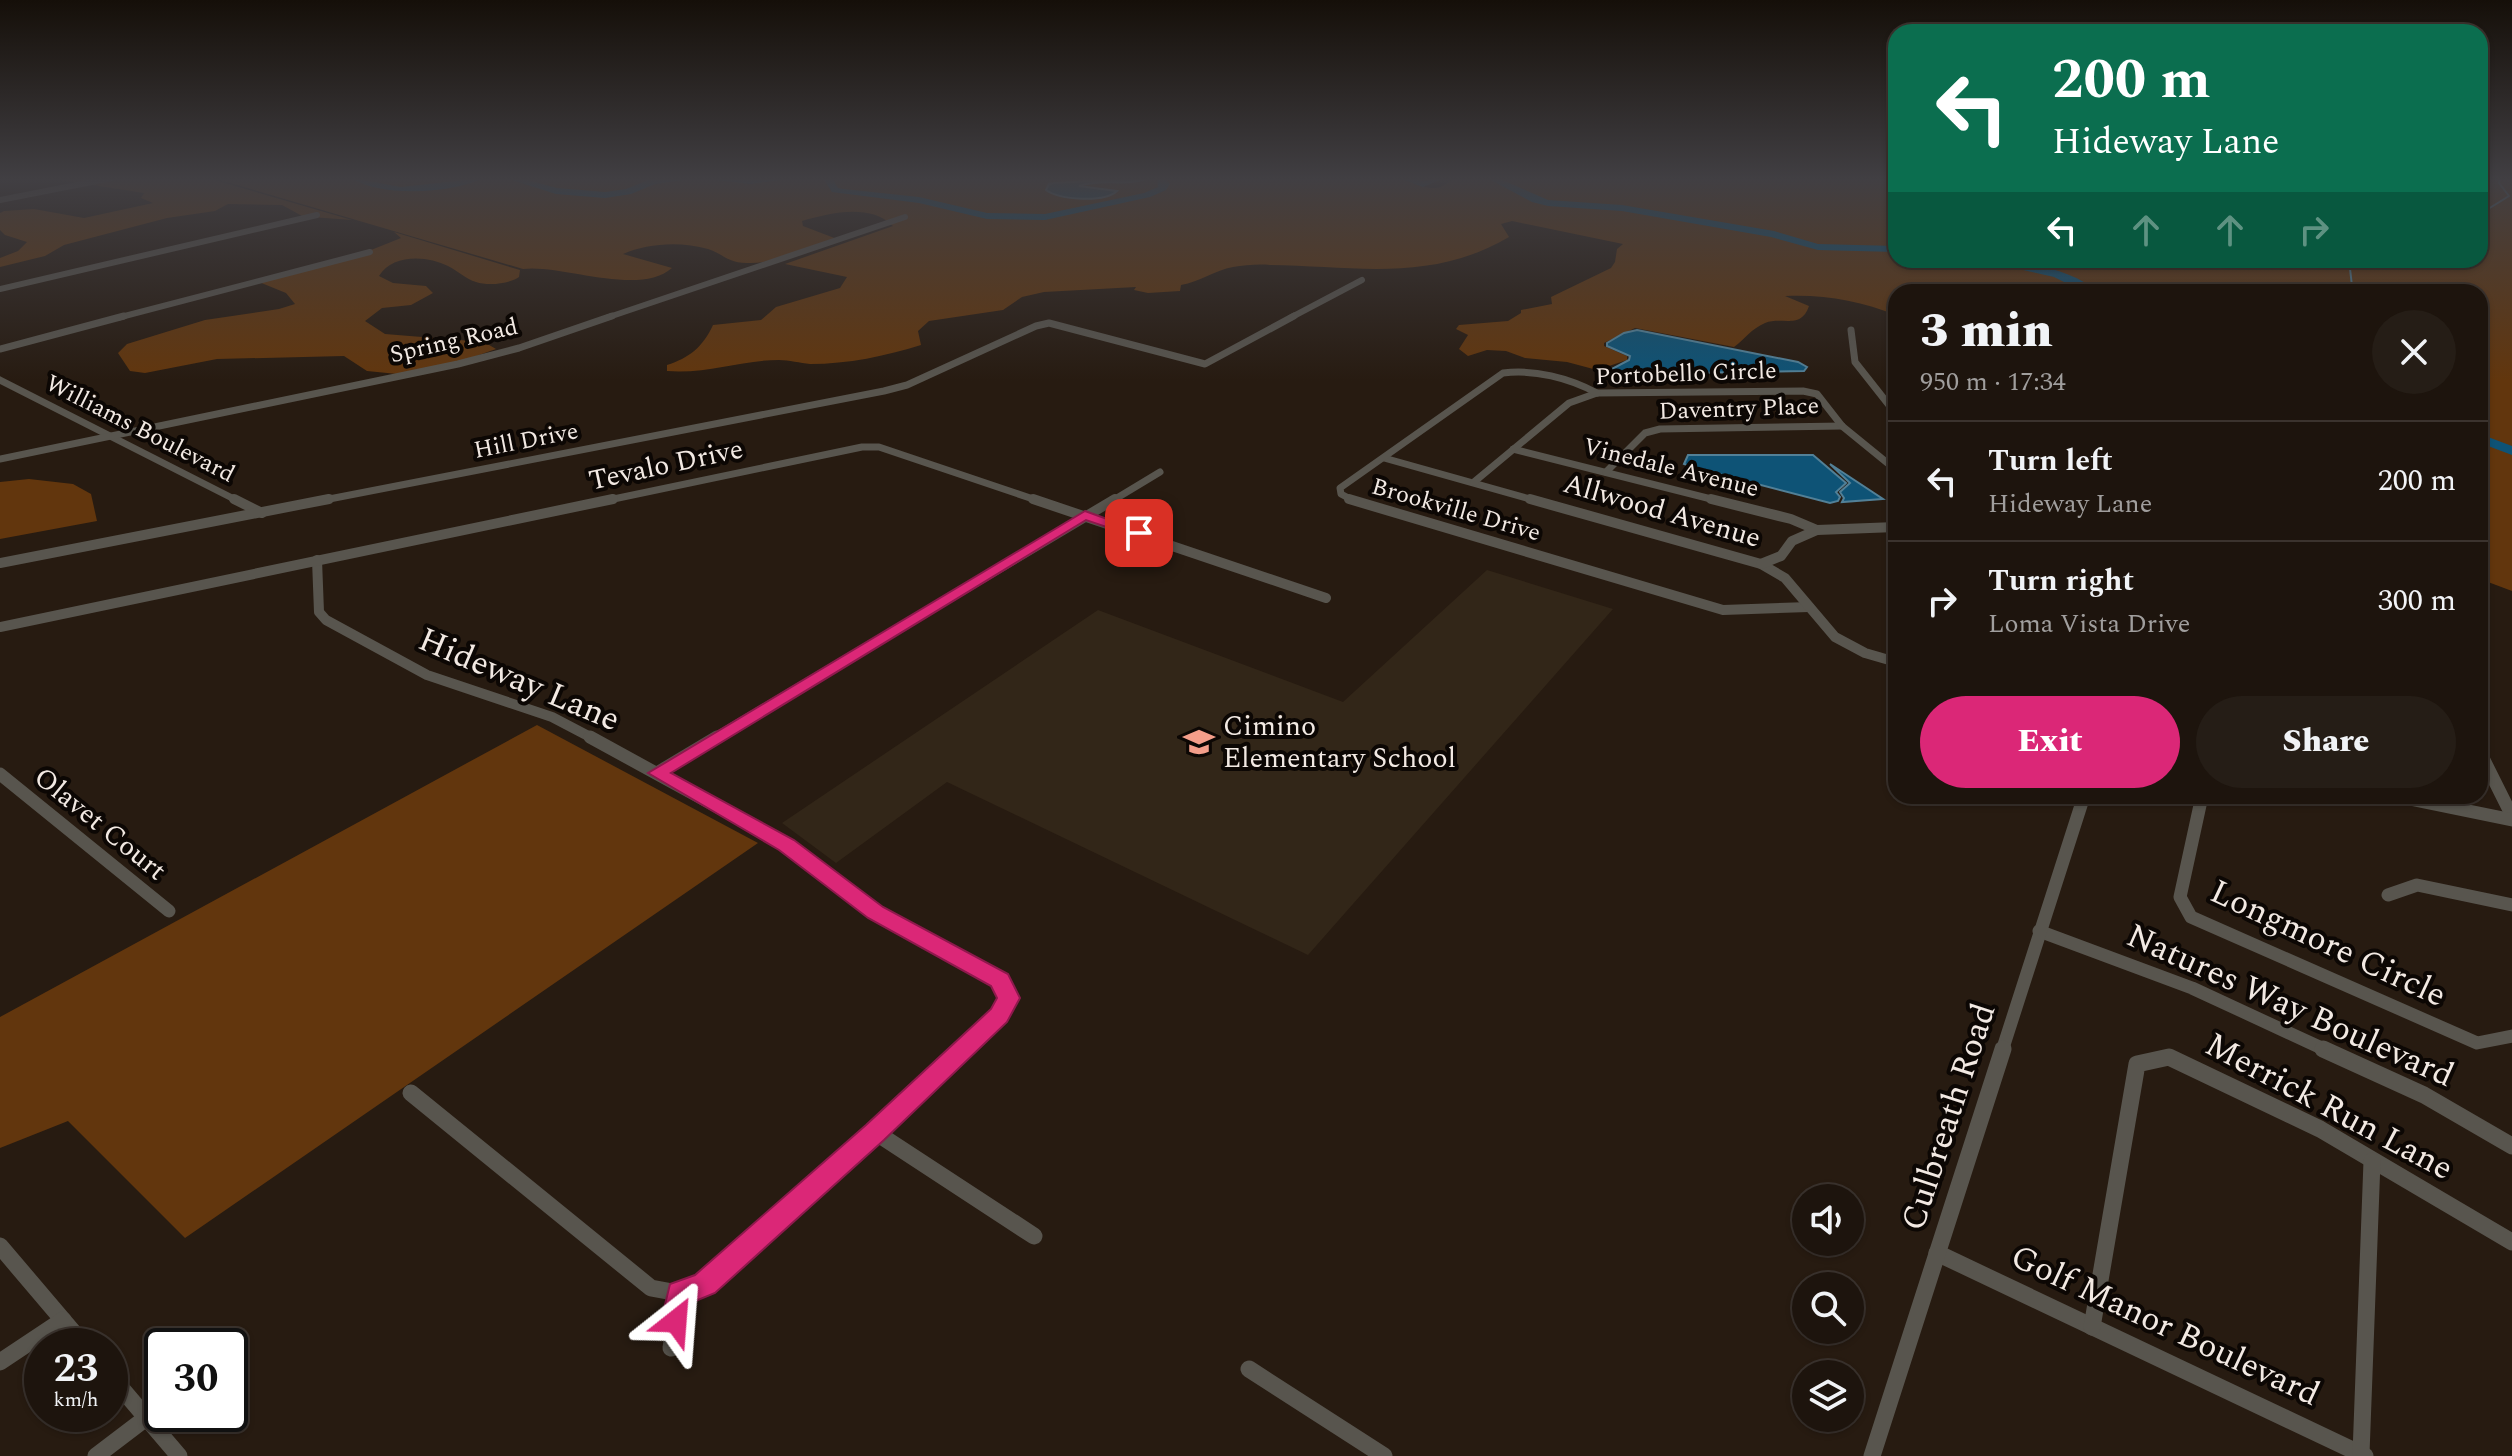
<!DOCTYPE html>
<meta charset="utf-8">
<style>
:root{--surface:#1d140d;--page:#251d16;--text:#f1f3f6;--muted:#a09e9d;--line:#3b332e;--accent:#db2777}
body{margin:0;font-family:Spectral,serif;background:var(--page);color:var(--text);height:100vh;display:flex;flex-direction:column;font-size:30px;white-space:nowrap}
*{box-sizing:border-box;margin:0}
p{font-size:26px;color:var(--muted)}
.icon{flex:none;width:44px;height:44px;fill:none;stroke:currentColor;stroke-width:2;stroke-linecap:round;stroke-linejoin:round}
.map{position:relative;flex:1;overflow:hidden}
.sheet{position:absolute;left:1888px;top:284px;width:600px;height:520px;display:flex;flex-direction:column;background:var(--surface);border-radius:24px;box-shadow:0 2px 6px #0004,0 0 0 2px var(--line)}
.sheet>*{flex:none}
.top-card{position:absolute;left:1888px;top:24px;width:600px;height:244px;border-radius:24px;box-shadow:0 2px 6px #0004,0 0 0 2px var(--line);background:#0b6e4f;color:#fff;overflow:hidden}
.tools{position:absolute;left:1792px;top:1184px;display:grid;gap:16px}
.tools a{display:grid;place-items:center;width:72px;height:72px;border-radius:50%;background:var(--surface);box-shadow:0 2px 6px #0004,0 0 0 2px var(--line);font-size:40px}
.speed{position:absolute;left:24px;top:1328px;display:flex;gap:16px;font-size:40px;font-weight:700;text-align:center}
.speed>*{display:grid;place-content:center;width:104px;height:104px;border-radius:50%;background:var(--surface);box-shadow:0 2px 6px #0004,0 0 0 2px var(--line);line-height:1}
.speed small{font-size:20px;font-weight:400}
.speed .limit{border:4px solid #111;border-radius:12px;background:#fff;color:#111}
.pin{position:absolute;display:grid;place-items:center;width:68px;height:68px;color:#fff;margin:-34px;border-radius:16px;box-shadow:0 4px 12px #0006}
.me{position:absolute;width:88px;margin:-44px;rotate:28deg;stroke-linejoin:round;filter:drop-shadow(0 0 6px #0008)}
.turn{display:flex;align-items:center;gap:28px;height:168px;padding:0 32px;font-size:36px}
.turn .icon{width:104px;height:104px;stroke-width:2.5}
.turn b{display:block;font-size:56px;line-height:68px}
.lanes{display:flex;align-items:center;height:76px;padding:0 32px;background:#0003;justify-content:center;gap:40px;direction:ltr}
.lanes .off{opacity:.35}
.round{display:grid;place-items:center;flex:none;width:84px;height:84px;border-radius:42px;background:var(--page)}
.headline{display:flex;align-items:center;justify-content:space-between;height:136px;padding:0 32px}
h1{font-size:48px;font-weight:800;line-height:60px}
.primary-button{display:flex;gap:16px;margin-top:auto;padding:16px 32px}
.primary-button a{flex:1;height:92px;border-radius:48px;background:var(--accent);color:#fff;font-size:32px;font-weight:800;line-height:92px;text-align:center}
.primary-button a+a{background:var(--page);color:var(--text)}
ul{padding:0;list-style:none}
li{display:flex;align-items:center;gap:24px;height:120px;padding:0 32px;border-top:2px solid var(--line)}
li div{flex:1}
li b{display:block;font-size:30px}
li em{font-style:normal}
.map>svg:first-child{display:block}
.education{fill:#322618}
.green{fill:#62360d}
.water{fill:#0e5376;stroke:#528097;stroke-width:2}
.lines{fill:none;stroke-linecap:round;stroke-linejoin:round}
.stream{stroke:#528097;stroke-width:2}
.river{fill:#0e5376;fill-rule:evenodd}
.minor-far4{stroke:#58554e;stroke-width:6}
.minor-far3{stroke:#58554e;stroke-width:7}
.minor-far2{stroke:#58554e;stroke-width:10}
.minor-far1{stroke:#58554e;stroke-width:13}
.minor{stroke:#58554e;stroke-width:17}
.route{fill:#db2777;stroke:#8e194d;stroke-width:2}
.labels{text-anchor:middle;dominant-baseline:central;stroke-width:8;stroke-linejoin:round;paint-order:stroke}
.far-street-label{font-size:24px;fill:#f2e9e3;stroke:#0c0704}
.street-label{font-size:28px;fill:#f2e9e3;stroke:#0c0704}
.poi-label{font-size:28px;fill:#f2e9e3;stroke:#0c0704;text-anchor:start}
.near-street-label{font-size:34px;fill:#f2e9e3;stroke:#0c0704}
</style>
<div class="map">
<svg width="2512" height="1456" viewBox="0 0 2512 1456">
<rect width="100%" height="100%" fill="#271b11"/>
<path class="education" d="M1487,570L1613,609L1308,955L947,782L836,863L782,823L1098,610L1343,702Z"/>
<g class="green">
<path d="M47,178H208L352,220L311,217L319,213L304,217L282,205L228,204L215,211L167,218L64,245L45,256L0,267V258L18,251L27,242L5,235L0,230V213L4,211L34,209L84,218L153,203L141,198L144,193Z"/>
<path d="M213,178H1445L1422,186C1443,192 1441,184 1457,178C1470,173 1495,178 1508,180L1515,178H1896V260H2480V178H2512V591L2480,579V292H1896V315C1861,301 1823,294 1785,296L1809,306C1801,330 1782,316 1765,323C1751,329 1745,339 1734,347L1635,328L1604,343V346L1627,356V360L1597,370L1567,362L1525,358L1506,351L1487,350L1468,356L1459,349L1468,335L1456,329L1459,325L1508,321L1521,313V310L1552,304L1551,297L1611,268L1615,262L1617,249L1623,244L1512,221L1501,224L1509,237C1431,283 1355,266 1270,265C1259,264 1245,265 1233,267C1215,270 1200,282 1181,285L1180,291L1148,293L1134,290L1136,287L1044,292L1022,297L1003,310L929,321L918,331L921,345C886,356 848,364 810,364C800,363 789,360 779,360C741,360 709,374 667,371V365C689,358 703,347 713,325L761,320L776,307L840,288L847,277L785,264L893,226C870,203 830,213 802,221L803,226L837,239C808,249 778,264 747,263C727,263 722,253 708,249C681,241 647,243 623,254L672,268C639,297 562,264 523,269Z"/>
<path d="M394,232L520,270L519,277C509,284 488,286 476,282C466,279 458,271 448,266C427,255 392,254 379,276L393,283L426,286L433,293L411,305L382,308L365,321L385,334L484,342L496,349L465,360L397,374L367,371L344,356L217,359L145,373L130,371L118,353L127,344L205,320L279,309L295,304L286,293L259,282L373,253L366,252L401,238Z"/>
<path d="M29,479L73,484L91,494L97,521L0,539V482Z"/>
<path d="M537,725L758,843L185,1238L68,1121L0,1148V1017Z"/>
</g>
<g class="water">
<path d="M1148,178C1126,187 1101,178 1079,186L1117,191C1104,203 1060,200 1046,190L1049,184L1054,183Z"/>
<path d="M1637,330L1798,362L1807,367L1804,371L1625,374L1608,371L1629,360L1630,356L1607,346V343L1624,333Z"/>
<path d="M1688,455H1813L1846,483L1836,492L1840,497L1838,501L1830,503L1692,467L1684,464Z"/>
<path d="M1830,464L1883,499L1842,502L1844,498L1840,492L1850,483Z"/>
</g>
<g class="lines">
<g class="stream">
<path d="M2480,214L2509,196L2499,183L2500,178"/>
<path d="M2339,292L2352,286L2349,260"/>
</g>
<g class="river">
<path d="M352,178L401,187L483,178C454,193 380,198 352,178Z"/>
<path d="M506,178H520L557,188L605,192L626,189L653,178H698L655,184L631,194L605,198L556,194Z"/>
<path d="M699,178H796L750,184Z"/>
<path d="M823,178H832L838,188L844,189L919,197L987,213L1045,214L1144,193L1158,187L1157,178H1165L1170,184L1166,190L1150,197L1045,220L987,219L919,203L832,192Z"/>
<path d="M1399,178L1423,181L1445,178L1423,187Z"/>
<path d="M1487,178H1498L1548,200L1622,205L1774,231L1818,244L1896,246V252L1818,250L1771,237L1622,211L1548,206L1532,202Z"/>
<path d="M1980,260C2018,260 2068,267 2099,292H2084L2054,277Z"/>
<path d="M2480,434L2512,446V455L2480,443Z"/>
</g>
<g class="minor-far4">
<path d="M0,200L112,178"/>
<path d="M0,289L317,215"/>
<path d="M117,318L370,252"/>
<path d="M606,318L905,217"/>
<path d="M1290,318L1362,280"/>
</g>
<g class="minor-far3">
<path d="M1851,330L1855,362L1896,414"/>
<path d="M0,349L124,316"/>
<path d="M0,380L238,501"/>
<path d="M1513,449L1719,501"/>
<path d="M1384,458L1537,501"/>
<path d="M0,459L458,364L519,348L612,316"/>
<path d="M1606,472L1645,433L1660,429L1842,426"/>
<path d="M1474,482L1569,403L1597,393L1803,391L1817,394L1842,426L1896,470"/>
<path d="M319,501L884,391L907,385L1036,326L1049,323L1205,364L1294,316"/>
<path d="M604,501L862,447H879L1039,501"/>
<path d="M1112,501L1160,472"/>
<path d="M1354,501L1341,494L1340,488L1503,373C1534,369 1569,378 1597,393"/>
</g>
<g class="minor-far2">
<path d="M234,499L262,513"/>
<path d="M1033,499L1326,598"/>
<path d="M1349,499L1723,610L1809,607"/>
<path d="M1530,499L1761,564L1785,578L1835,637L1865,653L1896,662"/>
<path d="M1711,499L1791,519L1817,530"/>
<path d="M317,560L319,612L326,620L427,675L552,717L594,739"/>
<path d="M0,563L329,499"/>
<path d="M1761,564L1781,556L1792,541L1817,530L1896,527"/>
<path d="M0,627L613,499"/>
<path d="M713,739L1115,499"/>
</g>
<g class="minor-far1">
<path d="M590,737L787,845L875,912L1000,980L1008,998L999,1015L961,1051"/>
<path d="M2480,752L2512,816"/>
<path d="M657,773L717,737"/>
<path d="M0,774L169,911"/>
<path d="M2202,796L2180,897L2191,917L2477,1043L2512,1036"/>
<path d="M2395,796L2512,820"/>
<path d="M2388,895L2417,885L2512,905"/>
<path d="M2039,931L2192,988L2328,1051"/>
<path d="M2002,1051L2084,796"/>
</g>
<g class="minor">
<path d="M2323,1049L2424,1095L2512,1146"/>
<path d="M411,1093L651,1288L678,1293L705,1284L963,1049"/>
<path d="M875,1132L1034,1236"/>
<path d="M0,1246L85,1346"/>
<path d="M1937,1253L2365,1456"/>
<path d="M2092,1327L2137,1064L2169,1057L2320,1129L2512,1242"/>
<path d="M671,1348L680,1294"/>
<path d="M0,1362L63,1320"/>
<path d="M1249,1369L1384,1456"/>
<path d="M110,1375L179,1456"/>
<path d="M2361,1454L2372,1161"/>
<path d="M96,1456L146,1418"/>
<path d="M1872,1456L2003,1049"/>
</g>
</g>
<linearGradient id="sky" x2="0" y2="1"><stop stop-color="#150f09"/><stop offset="0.47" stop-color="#413f43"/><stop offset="1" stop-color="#413f43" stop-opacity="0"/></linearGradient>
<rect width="2512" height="381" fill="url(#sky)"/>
<path class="route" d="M1085,511L1146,533L1139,538L1086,520L671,773L794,840L883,907L1008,974L1020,998L1007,1022L884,1140L715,1293L693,1302L686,1331L676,1334L665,1331L661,1321L670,1284L695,1275L866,1125L991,1009L997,998L991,986L868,918L779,850L648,773Z"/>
<defs>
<symbol id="school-bare" viewBox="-9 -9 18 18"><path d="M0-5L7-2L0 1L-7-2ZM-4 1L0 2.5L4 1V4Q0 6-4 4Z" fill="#f49e8a" stroke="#0c0704" stroke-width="2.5" paint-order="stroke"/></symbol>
</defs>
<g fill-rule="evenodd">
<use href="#school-bare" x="1177" y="720" width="44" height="44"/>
</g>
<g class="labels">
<g class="far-street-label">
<text transform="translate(454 341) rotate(-13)">Spring Road</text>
<text transform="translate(1686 374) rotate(-2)">Portobello Circle</text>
<text transform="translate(1739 409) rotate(-2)">Daventry Place</text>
<text transform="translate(140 429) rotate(27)">Williams Boulevard</text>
<text transform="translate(526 441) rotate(-11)">Hill Drive</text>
<text transform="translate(1671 468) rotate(14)">Vinedale Avenue</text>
<text transform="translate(1456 510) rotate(16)">Brookville Drive</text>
</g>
<g class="street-label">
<text transform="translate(666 465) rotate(-12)">Tevalo Drive</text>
<text transform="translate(1662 511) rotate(16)">Allwood Avenue</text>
<text transform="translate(100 824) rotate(39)">Olavet Court</text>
</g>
<g class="poi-label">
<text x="1223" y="726">Cimino<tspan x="1223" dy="32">Elementary School</tspan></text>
</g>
<g class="near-street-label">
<text transform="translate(519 680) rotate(23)">Hideway Lane</text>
<text transform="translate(2328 944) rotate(25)">Longmore Circle</text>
<text transform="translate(2290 1006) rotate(24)">Natures Way Boulevard</text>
<text transform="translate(2329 1107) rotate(28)">Merrick Run Lane</text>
<text transform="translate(1949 1117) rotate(-72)">Culbreath Road</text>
<text transform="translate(2165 1326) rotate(25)">Golf Manor Boulevard</text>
</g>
</g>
</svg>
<div class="tools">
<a><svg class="icon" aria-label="sound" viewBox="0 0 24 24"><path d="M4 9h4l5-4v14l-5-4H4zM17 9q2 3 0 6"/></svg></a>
<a><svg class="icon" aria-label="search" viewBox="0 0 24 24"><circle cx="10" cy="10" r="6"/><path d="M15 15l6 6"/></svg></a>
<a><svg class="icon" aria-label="layers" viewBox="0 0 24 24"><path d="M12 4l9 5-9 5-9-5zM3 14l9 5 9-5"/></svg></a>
</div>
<div class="speed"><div>23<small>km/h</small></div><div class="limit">30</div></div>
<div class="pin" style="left:1139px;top:533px;background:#d93025"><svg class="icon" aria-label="arrive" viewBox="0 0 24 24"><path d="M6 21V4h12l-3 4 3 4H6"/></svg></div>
<svg class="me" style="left:676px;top:1321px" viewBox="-20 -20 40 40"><path d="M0-17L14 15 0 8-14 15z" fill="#db2777" stroke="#fff" stroke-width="4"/></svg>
<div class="top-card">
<div class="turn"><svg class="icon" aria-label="left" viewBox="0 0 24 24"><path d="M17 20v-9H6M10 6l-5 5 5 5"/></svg><div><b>200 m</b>Hideway Lane</div></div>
<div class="lanes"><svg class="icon" aria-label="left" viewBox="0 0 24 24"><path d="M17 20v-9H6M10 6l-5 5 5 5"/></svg><svg class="icon off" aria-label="ahead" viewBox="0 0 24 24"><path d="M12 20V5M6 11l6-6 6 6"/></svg><svg class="icon off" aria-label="ahead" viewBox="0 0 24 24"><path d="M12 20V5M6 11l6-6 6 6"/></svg><svg class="icon off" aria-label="right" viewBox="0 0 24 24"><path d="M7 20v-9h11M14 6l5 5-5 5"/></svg></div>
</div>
<section class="sheet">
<div class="headline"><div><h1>3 min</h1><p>950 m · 17:34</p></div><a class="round"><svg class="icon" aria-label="close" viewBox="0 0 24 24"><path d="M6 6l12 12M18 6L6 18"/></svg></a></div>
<ul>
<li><svg class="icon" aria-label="left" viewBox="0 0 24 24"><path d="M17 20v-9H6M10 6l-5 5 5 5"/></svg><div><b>Turn left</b><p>Hideway Lane</p></div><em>200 m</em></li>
<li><svg class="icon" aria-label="right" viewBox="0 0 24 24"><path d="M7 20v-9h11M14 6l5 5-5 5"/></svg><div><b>Turn right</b><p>Loma Vista Drive</p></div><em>300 m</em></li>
</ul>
<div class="primary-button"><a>Exit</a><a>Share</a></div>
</section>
</div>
